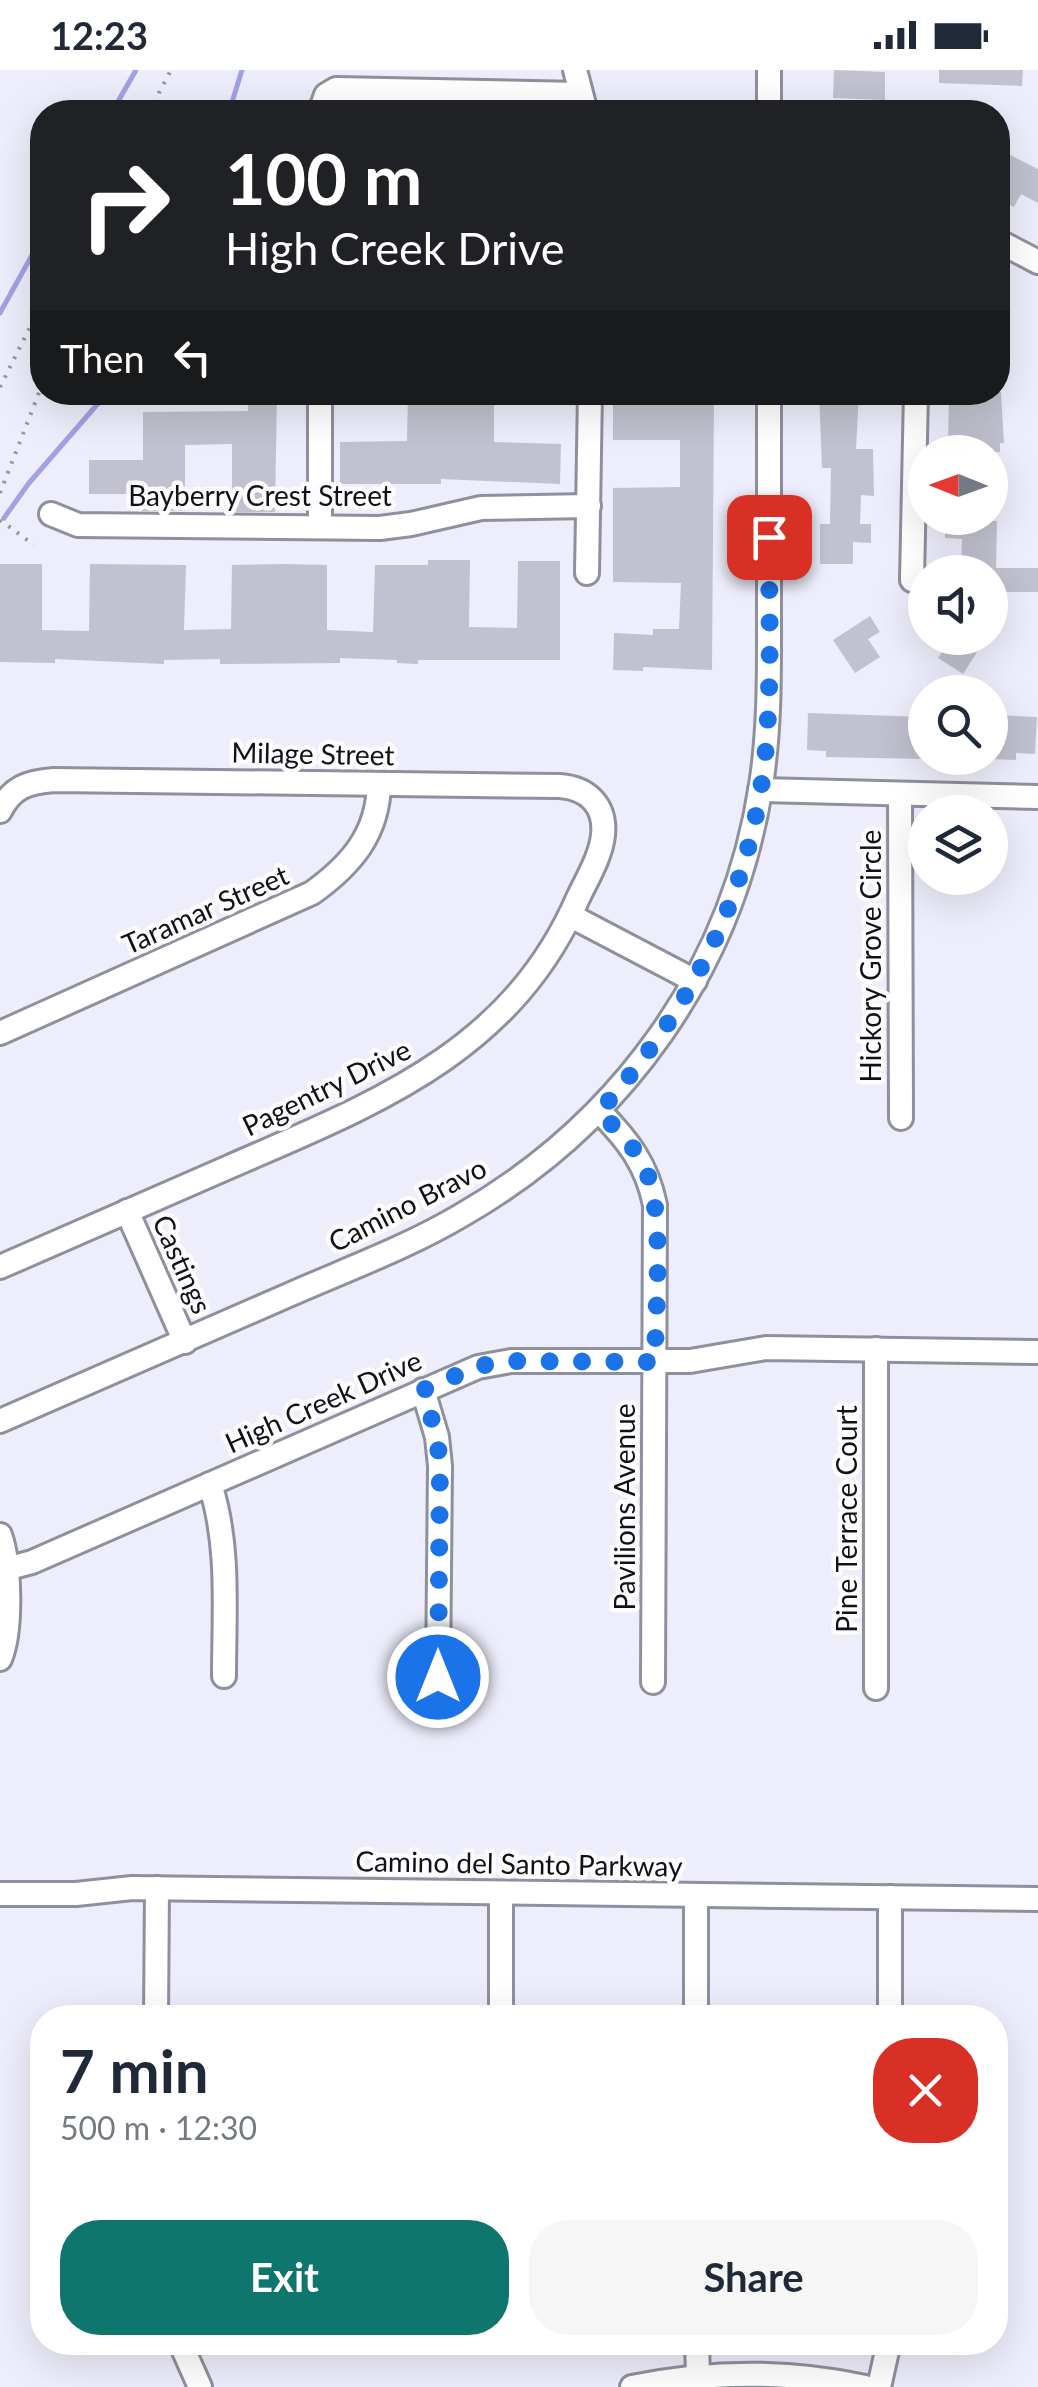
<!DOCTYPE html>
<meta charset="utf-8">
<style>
:root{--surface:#fff;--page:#f6f6f7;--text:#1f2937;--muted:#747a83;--accent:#0f766e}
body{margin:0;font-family:Lato,sans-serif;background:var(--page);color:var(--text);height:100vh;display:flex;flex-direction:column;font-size:38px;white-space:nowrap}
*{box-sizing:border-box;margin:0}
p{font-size:32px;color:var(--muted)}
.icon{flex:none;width:55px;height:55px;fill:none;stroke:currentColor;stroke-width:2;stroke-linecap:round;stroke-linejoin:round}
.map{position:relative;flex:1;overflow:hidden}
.panel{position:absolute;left:30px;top:1935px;width:978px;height:350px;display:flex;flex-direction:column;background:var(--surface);border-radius:40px;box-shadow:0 10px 40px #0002}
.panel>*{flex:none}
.hud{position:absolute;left:30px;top:30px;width:980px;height:305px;border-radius:40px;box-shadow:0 10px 40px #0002;background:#202124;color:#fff;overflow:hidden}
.needle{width:65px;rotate:271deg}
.buttons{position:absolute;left:908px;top:365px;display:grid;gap:20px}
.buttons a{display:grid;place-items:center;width:100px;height:100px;border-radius:50%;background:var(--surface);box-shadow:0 10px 40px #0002;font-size:50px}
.pin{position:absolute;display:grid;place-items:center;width:85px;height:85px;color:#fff;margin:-42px;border-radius:20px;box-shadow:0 5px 15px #0006}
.me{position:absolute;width:110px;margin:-55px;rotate:0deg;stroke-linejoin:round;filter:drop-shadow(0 0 8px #0008)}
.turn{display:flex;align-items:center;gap:35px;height:210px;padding:0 30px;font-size:45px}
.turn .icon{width:130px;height:130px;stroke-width:2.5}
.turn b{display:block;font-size:70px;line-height:85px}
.then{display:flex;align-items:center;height:95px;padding:0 30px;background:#0003;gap:20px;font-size:38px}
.round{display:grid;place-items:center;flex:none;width:105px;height:105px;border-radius:40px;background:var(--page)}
.headline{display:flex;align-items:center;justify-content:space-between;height:170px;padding:0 30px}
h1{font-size:60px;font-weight:700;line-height:75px}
.cta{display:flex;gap:20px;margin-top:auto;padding:20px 30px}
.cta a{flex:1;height:115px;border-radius:40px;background:var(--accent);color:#fff;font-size:40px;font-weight:700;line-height:115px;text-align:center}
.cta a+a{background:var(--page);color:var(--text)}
.status{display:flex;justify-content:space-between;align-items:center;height:70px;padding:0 50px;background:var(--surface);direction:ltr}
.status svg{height:28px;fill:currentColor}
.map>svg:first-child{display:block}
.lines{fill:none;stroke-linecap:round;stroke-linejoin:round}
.stream{stroke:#a2a1e3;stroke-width:5}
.building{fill:#c1c1cf}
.minor-casing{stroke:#8f909d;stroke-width:28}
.path{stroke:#9696a0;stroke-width:4;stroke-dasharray:2.5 8;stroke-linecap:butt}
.minor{stroke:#fff;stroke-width:22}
.route{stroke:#1a73e8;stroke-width:18;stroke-dasharray:0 32.4}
.labels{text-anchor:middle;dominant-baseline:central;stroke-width:9;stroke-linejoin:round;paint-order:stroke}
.street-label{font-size:28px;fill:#111115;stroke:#fcfcff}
</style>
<div class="status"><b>12:23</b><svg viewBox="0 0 49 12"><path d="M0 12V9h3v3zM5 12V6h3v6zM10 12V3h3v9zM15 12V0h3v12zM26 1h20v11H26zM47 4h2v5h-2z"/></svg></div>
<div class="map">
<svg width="1038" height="2317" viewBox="0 0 1038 2317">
<rect width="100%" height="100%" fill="#ededfb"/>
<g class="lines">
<g class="stream">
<path d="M112,42L136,0"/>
<path d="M229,42L242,0"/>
<path d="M0,243L42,167"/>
<path d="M4,448L29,413L108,322"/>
</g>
</g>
<g class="building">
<path d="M834,0L885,2V30L833,28Z"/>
<path d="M939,0H1023L1022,16L939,13Z"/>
<path d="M998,79L1038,99V133L1021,124L1014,137L998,129Z"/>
<path d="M248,322H277L275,442H232V374L185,375V441H142L143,424H89V390H143V342L248,341Z"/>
<path d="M408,322H494V372L561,374L560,414L441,409V414H340V372L407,371Z"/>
<path d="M819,322H859L856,379H873L874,426L861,425L860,454H871V473L853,472V494H820V454H830L831,398H822Z"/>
<path d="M1001,322L1004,373H1000V382H961L962,370H948L949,324Z"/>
<path d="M613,326L714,327L712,600L643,597V601L613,600L614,563L653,565V559H679L681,513L613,512V418L680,417V370H613Z"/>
<path d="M978,450L997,451L996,498H1038V522H990V502H961L962,469L945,468V454L978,453Z"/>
<path d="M428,490H470L469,557L517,558L518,491H560V590H418V594L397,593V590L340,588V593L220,594V589L164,590V594L55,589V593L0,592V494H42V560L89,561L90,494L186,495L184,560L231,559L232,495L285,494L327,495V560L373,562L375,495H428Z"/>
<path d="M870,546L880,562L868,569L880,587L855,603L833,570Z"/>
<path d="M951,568H986L963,604L938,588Z"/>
<path d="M808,643L925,647L924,689L826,687V681L807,680Z"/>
<path d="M996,645L1037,647L1035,684L1016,683V690L990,689V646Z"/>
</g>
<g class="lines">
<defs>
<g id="minor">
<path d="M575,0L586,42"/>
<path d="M320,42L326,25L336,19L580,24"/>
<path d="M769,42V0"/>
<path d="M998,171L1038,192"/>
<path d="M51,444L78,455L380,458L411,454L481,438L589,436"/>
<path d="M320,457V322"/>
<path d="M587,503L590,322"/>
<path d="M912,510L916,322"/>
<path d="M760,720L1038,727"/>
<path d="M900,724L901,1048"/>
<path d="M0,741C12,717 28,712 54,710L560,716C588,718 606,736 603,765C601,786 587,809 578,828C510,984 373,1034 229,1097C152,1130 76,1164 0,1197"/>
<path d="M571,846L695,911"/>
<path d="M0,963L312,823C351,795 378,764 379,714"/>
<path d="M599,1041C628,1070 647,1095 655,1135L653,1612"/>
<path d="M127,1141L185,1272"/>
<path d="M876,1279V1618"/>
<path d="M423,1320L437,1367L440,1396L438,1607"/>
<path d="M0,1351C97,1309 194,1267 291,1224C348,1199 408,1177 462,1145C622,1053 733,898 761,715C770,657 769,599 769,541C769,468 769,395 769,322"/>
<path d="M210,1414C230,1476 224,1541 224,1606"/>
<path d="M0,1465C10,1493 12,1561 0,1589"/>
<path d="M6,1499L32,1492L478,1297L511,1291H690L766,1278L1038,1282"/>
<path d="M501,1823V1948"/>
<path d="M0,1824H76L132,1818L1038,1829"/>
<path d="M696,1826V1948"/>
<path d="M890,1827V1948"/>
<path d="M156,1948L157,1818"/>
<path d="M180,2272L200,2317"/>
<path d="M697,2272L698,2306"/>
<path d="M632,2317C710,2301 787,2300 865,2317"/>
<path d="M879,2317L889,2272"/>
</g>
</defs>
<use href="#minor" class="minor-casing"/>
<g class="path">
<path d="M149,42L171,0"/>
<path d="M0,317L42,233"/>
<path d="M0,423L42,315"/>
<path d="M0,450L34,475"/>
</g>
<use href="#minor" class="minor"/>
</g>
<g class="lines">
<path class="route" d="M438,1607L440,1396L437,1367L423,1320L478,1296L511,1291L655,1292C655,1240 665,1150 647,1103C637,1078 618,1060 599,1042C690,940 750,826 765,688C772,615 769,541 769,467"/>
</g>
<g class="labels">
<g class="street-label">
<text x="260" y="425">Bayberry Crest Street</text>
<text transform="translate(313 683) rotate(1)">Milage Street</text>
<text transform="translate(205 839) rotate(-24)">Taramar Street</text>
<text transform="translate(870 886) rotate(-90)">Hickory Grove Circle</text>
<text transform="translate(326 1017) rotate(-26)">Pagentry Drive</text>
<text transform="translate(407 1134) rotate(-27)">Camino Bravo</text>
<text transform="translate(183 1194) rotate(66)">Castings</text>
<text transform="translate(323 1331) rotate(-24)">High Creek Drive</text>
<text transform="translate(624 1437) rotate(-90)">Pavilions Avenue</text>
<text transform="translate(846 1449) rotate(-90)">Pine Terrace Court</text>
<text transform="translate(519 1793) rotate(1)">Camino del Santo Parkway</text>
</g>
</g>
</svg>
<div class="buttons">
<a><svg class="needle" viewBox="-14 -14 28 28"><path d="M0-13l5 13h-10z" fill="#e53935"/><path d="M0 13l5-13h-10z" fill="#747a83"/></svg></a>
<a><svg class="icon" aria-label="sound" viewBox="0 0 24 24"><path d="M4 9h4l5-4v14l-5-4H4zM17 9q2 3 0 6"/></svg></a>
<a><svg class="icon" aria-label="search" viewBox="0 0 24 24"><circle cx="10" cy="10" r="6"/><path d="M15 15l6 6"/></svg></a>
<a><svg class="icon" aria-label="layers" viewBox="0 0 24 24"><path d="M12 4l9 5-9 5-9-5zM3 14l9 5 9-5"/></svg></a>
</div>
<div class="pin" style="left:769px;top:467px;background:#d93025"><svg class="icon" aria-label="arrive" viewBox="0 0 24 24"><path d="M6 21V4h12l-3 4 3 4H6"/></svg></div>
<svg class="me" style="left:438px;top:1607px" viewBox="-20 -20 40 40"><circle r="17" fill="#1a73e8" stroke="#fff" stroke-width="3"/><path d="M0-11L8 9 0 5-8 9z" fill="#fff"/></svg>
<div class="hud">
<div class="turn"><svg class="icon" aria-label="right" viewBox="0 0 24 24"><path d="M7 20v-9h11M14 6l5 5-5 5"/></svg><div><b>100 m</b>High Creek Drive</div></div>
<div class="then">Then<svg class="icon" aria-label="left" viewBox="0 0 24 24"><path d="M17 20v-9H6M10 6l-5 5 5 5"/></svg></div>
</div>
<section class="panel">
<div class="headline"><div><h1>7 min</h1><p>500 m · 12:30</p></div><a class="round" style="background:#d93025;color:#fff"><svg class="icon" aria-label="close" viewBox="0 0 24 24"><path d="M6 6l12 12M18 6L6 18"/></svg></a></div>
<div class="cta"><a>Exit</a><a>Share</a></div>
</section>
</div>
